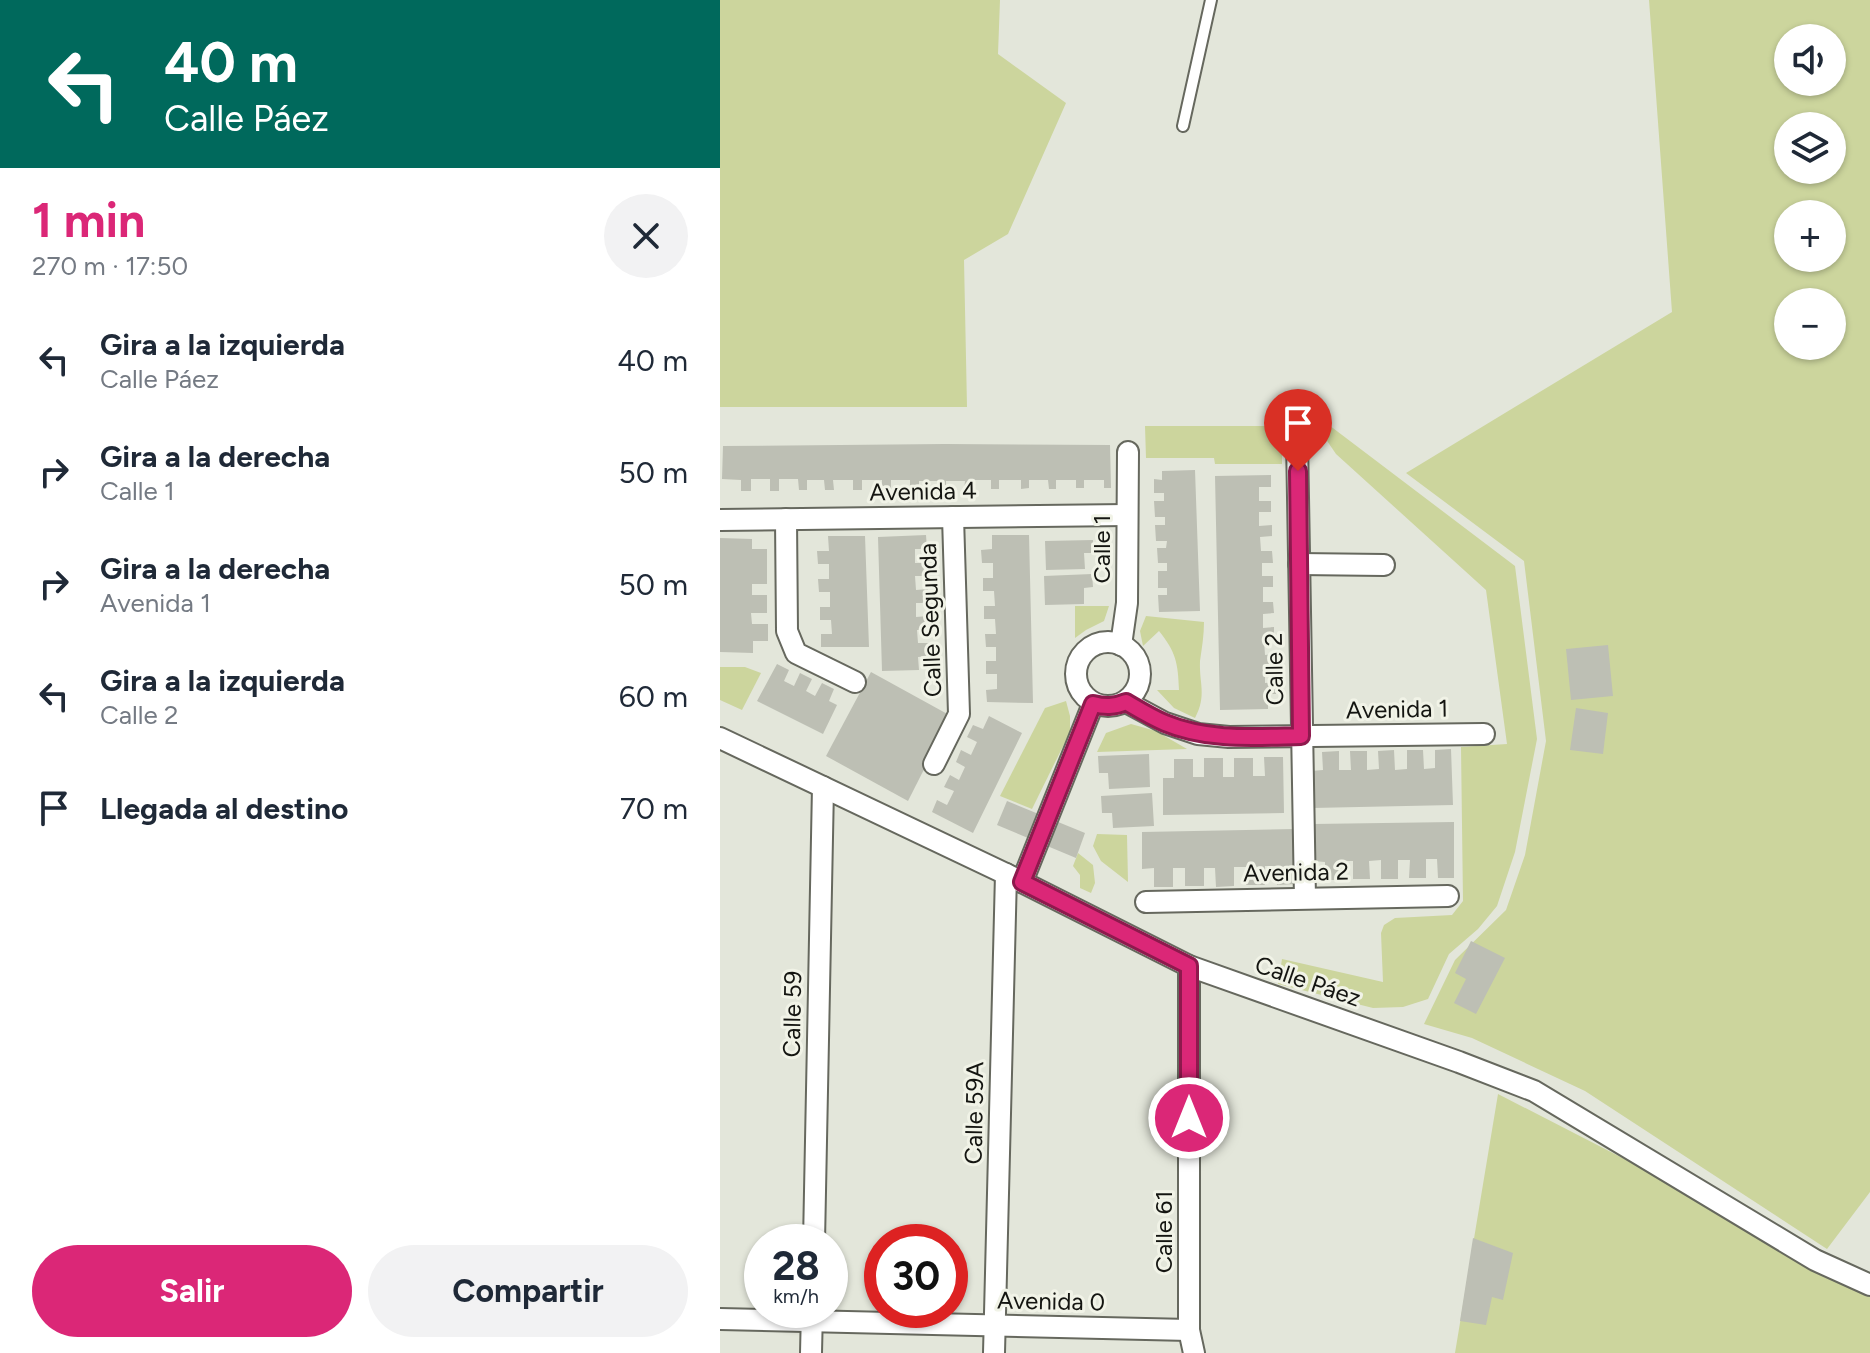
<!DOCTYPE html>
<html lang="es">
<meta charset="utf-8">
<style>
:root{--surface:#fff;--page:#f2f2f3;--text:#1f2937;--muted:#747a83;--accent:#db2777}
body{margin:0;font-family:Figtree,sans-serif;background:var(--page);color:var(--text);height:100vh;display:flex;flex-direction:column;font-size:30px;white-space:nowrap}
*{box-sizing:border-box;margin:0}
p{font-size:26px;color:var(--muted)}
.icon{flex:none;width:44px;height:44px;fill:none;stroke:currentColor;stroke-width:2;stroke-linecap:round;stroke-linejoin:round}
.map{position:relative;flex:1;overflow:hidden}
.drawer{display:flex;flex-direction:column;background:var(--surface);width:720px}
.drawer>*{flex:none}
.guide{background:#00695c;color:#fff;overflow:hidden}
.controls{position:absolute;left:1054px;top:24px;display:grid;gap:16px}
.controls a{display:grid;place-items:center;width:72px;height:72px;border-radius:50%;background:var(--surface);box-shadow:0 2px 6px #0004;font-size:40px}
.speed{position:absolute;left:24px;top:1224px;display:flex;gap:16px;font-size:40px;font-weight:700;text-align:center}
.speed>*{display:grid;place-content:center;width:104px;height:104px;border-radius:50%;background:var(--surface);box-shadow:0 2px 6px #0004;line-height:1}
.speed small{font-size:20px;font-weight:400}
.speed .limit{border:12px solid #d22;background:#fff;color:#111}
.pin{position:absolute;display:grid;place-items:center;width:68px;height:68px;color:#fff;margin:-82px -34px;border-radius:50% 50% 50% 0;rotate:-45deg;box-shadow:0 0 8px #0007}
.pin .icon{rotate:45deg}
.me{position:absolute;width:88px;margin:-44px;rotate:0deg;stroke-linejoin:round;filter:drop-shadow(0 0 6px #0008)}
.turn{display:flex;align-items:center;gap:28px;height:168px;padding:0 32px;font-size:36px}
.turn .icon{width:104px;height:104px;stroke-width:2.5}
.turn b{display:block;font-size:56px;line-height:68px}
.round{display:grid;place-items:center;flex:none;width:84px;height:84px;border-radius:42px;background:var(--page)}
.head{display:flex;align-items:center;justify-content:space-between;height:136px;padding:0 32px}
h1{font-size:48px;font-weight:700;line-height:60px;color:var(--accent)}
.cta{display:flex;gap:16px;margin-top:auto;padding:16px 32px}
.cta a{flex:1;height:92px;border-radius:48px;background:var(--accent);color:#fff;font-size:32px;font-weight:700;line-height:92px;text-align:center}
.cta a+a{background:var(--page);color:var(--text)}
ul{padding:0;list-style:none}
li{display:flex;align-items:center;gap:24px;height:112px;padding:0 32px}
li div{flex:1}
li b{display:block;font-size:30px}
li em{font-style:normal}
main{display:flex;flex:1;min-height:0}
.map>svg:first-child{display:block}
.green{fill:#ccd59d;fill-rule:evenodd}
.building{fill:#bdbfb4}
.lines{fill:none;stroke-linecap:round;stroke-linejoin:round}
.lane-casing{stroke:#66685e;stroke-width:14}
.street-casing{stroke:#66685e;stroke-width:24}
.lane{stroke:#fff;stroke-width:10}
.street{stroke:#fff;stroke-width:20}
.route-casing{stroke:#8e194d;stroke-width:20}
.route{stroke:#db2777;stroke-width:14}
.labels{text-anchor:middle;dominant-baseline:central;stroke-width:6;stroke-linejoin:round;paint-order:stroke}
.street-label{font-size:24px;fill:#141511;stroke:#f1f3e7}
</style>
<main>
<section class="drawer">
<div class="guide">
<div class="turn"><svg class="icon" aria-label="left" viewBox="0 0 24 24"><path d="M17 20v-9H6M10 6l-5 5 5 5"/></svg><div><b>40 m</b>Calle Páez</div></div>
</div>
<div class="head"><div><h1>1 min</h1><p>270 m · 17:50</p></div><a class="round"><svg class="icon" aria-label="close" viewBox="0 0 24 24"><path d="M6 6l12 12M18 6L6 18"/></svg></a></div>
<ul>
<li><svg class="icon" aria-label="left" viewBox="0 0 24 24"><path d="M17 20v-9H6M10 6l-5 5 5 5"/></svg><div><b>Gira a la izquierda</b><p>Calle Páez</p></div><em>40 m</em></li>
<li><svg class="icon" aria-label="right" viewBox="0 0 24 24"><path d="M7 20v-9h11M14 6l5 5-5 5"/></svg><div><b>Gira a la derecha</b><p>Calle 1</p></div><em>50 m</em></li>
<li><svg class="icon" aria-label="right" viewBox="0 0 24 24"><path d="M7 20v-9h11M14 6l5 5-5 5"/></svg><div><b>Gira a la derecha</b><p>Avenida 1</p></div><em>50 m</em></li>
<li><svg class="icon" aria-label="left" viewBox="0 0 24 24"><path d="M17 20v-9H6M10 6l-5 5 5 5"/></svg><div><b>Gira a la izquierda</b><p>Calle 2</p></div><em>60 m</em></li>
<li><svg class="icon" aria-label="arrive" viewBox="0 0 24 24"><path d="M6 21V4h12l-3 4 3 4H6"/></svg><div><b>Llegada al destino</b></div><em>70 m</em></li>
</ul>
<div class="cta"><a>Salir</a><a>Compartir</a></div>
</section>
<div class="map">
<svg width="1150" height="1353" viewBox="0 0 1150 1353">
<rect width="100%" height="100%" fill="#e3e6da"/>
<g class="green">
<path d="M0,0H280L278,54L346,103L288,234L244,260L247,407H0Z"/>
<path d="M929,0H1150V1192L1107,1249L865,1091L752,1038L704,1024L735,960L786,910L805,855L826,741L804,561L686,473L952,312ZM1068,38H1112V82H1068ZM1068,126H1112V170H1068ZM1068,214H1112V258H1068ZM1068,302H1112V346H1068Z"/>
<path d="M597,416L795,566L817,739L795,852L777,906L758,929L729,954L708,999L683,1007L653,1008L558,984L562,959L663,982L661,933L664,925L675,918L732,915L743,901L741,747L787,744L766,590L616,454L599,429Z"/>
<path d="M425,426H562V464H495L494,458H426Z"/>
<path d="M355,606H389L384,621L366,630L355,638Z"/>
<path d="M426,616L484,622C484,635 482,647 480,661C479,684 487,695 475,718L454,708L437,690H459C458,663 456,652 439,631L423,646L420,631Z"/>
<path d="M0,667H25L41,673L22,710L0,700Z"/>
<path d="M346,701L350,716V732L312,809L280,796L325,708Z"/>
<path d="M411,724L436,731L467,749L377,752L386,733Z"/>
<path d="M377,834L407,835L408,882L381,861L373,846Z"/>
<path d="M358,853L373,865L375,883L371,893L360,888V875L353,866Z"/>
<path d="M778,1094L920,1167L1106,1278L1150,1285V1353H735Z"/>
</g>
<g class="building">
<path d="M225,444L390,445L391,488H384V480H364V488H356V480H336V489H329L328,480H309V488L301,489V480H279V489H271V480H253V490L244,491L245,481H226V490H218V481H199V490L190,489V480H171V489L162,490V480H142V490H133V480H113L114,490H105L104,480H87V490H79L78,479H59V491H50V479H31V491H21V480L2,479L3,446Z"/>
<path d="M475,470L480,611L439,612L438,595H447V588H438V571H447V563H438L437,548H446L447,541H436L435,525H445V517H435L434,501H444V493H434V479L442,480V471Z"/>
<path d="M551,475V487H539V501H551V512H539V526L552,525V536L540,537L541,551H552L553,563H542V576H553V587H543V602H553L554,613L543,614V628L554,627V639L544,640L545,655L555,654V666L545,667V683L556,682V694H548V709L500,710L495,476Z"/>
<path d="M206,535L207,549H195V563H207V576H195L196,590L208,589V603H196V617L209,616V630H197L198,643H210V656L198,657L199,670L162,671L158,537Z"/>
<path d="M272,535H309L313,703L267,702L266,690L277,689V674H266V661H276V647H266L265,634H276L275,619H264V606H275L274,591H263V578H273V563H262L261,550L272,549Z"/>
<path d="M108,536H145L149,647H101V634H112L111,620H100V607H110V592H99L98,579H109V564H98L97,551H109Z"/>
<path d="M0,538L32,539V549H47V584H32V595H47V613H31L32,624H48V641H33V653L0,652Z"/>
<path d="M373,540V553H364L365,569L326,570L325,541Z"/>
<path d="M372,574L373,587L364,588V604L325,605L324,576Z"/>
<path d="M888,645L893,696L851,700L846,649Z"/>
<path d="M57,664L69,670L64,681L74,686L80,673L92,679L86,691L95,696L102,683L114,689L109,701L117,705L103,734L37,701Z"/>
<path d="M151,672L231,716L188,801L106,756Z"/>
<path d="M856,708L888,713L883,754L850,750Z"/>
<path d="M269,716L302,733L253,833L212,812L217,800L227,805L234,791L224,787L230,775L239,780L245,767L236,762L241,750L251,755L257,742L247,737L253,725L263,729Z"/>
<path d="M731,749L733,805L592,808L591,771L603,770L602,752L619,751V770H631L630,751H647V770L659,769L658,751L674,750L675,770L687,769V750H703L704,769L715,768V750Z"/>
<path d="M429,754L430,787L389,789L388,773H379L378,756Z"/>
<path d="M544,757H563L564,813L443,815V778H454V759H473V777H484V758H503V777H514V758H533V776H545Z"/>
<path d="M432,793L434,826L393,828L392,813H382L381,796Z"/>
<path d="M287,801L365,833L356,858L277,825Z"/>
<path d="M734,822V878H718L717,859H706V878H689L690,860H678V879H661V860L649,861L650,879H633V861H621L622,880H605V862L593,861V824Z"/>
<path d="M575,829L576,884L557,885L556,866H545V885H526V867H514V886L496,887L495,868H484V886H465V868H453V887H434V868L422,869V832Z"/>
<path d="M751,941L785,958L756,1014L734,1003L746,979L735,973Z"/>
<path d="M753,1238L793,1253L783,1300L772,1297L766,1325L740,1321Z"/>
</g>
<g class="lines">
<defs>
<path id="lane" d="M463,126L491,0"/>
<g id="street">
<path d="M577,440L585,898"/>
<path d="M66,519L67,631L76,653L135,682"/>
<path d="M0,520L407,515"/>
<path d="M579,564L664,565"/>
<circle cx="388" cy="674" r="32"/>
<path d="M401,645L407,603L408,452"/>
<path d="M406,702L445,723L478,734L509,737L764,734"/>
<path d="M0,738L286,874L469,966L739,1062L814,1091L1095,1260L1150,1285"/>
<path d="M214,764L239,714L233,517"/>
<path d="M302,882L373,704"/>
<path d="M426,902L728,896"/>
<path d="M469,966V1330L474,1353"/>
<path d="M94,1242L103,787"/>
<path d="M0,1319L469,1330"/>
<path d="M91,1353L92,1310"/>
<path d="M274,1353L286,874"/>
</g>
</defs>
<use href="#lane" class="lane-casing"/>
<use href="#street" class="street-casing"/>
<use href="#lane" class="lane"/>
<use href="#street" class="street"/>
</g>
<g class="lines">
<defs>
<path id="route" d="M469,1118V966L302,882L373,704C385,707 394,707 406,702C418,709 431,717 445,723C488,741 535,737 581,736L578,471"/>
</defs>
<use href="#route" class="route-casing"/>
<use href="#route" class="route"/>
</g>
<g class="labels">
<g class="street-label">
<text transform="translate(203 491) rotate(-1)">Avenida 4</text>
<text transform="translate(381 549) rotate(-90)">Calle 1</text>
<text transform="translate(210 620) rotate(-92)">Calle Segunda</text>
<text transform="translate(554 669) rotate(-91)">Calle 2</text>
<text transform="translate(677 709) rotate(-1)">Avenida 1</text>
<text transform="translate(576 872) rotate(-1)">Avenida 2</text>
<text transform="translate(588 981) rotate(19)">Calle Páez</text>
<text transform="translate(72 1014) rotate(-89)">Calle 59</text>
<text transform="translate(254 1113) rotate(-89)">Calle 59A</text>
<text transform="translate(443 1232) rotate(-90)">Calle 61</text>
<text transform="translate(331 1301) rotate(1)">Avenida 0</text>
</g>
</g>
</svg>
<div class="controls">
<a><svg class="icon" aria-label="sound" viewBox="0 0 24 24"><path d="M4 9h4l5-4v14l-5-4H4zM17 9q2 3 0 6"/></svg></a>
<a><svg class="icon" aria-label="layers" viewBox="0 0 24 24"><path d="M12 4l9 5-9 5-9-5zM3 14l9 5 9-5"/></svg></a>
<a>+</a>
<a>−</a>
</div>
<div class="speed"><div>28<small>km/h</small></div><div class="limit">30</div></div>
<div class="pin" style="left:578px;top:471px;background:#d93025"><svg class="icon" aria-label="arrive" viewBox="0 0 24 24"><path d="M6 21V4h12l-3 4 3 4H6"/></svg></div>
<svg class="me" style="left:469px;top:1118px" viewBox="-20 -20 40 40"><circle r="17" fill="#db2777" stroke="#fff" stroke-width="3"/><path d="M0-11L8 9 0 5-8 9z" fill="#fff"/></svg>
</div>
</main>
